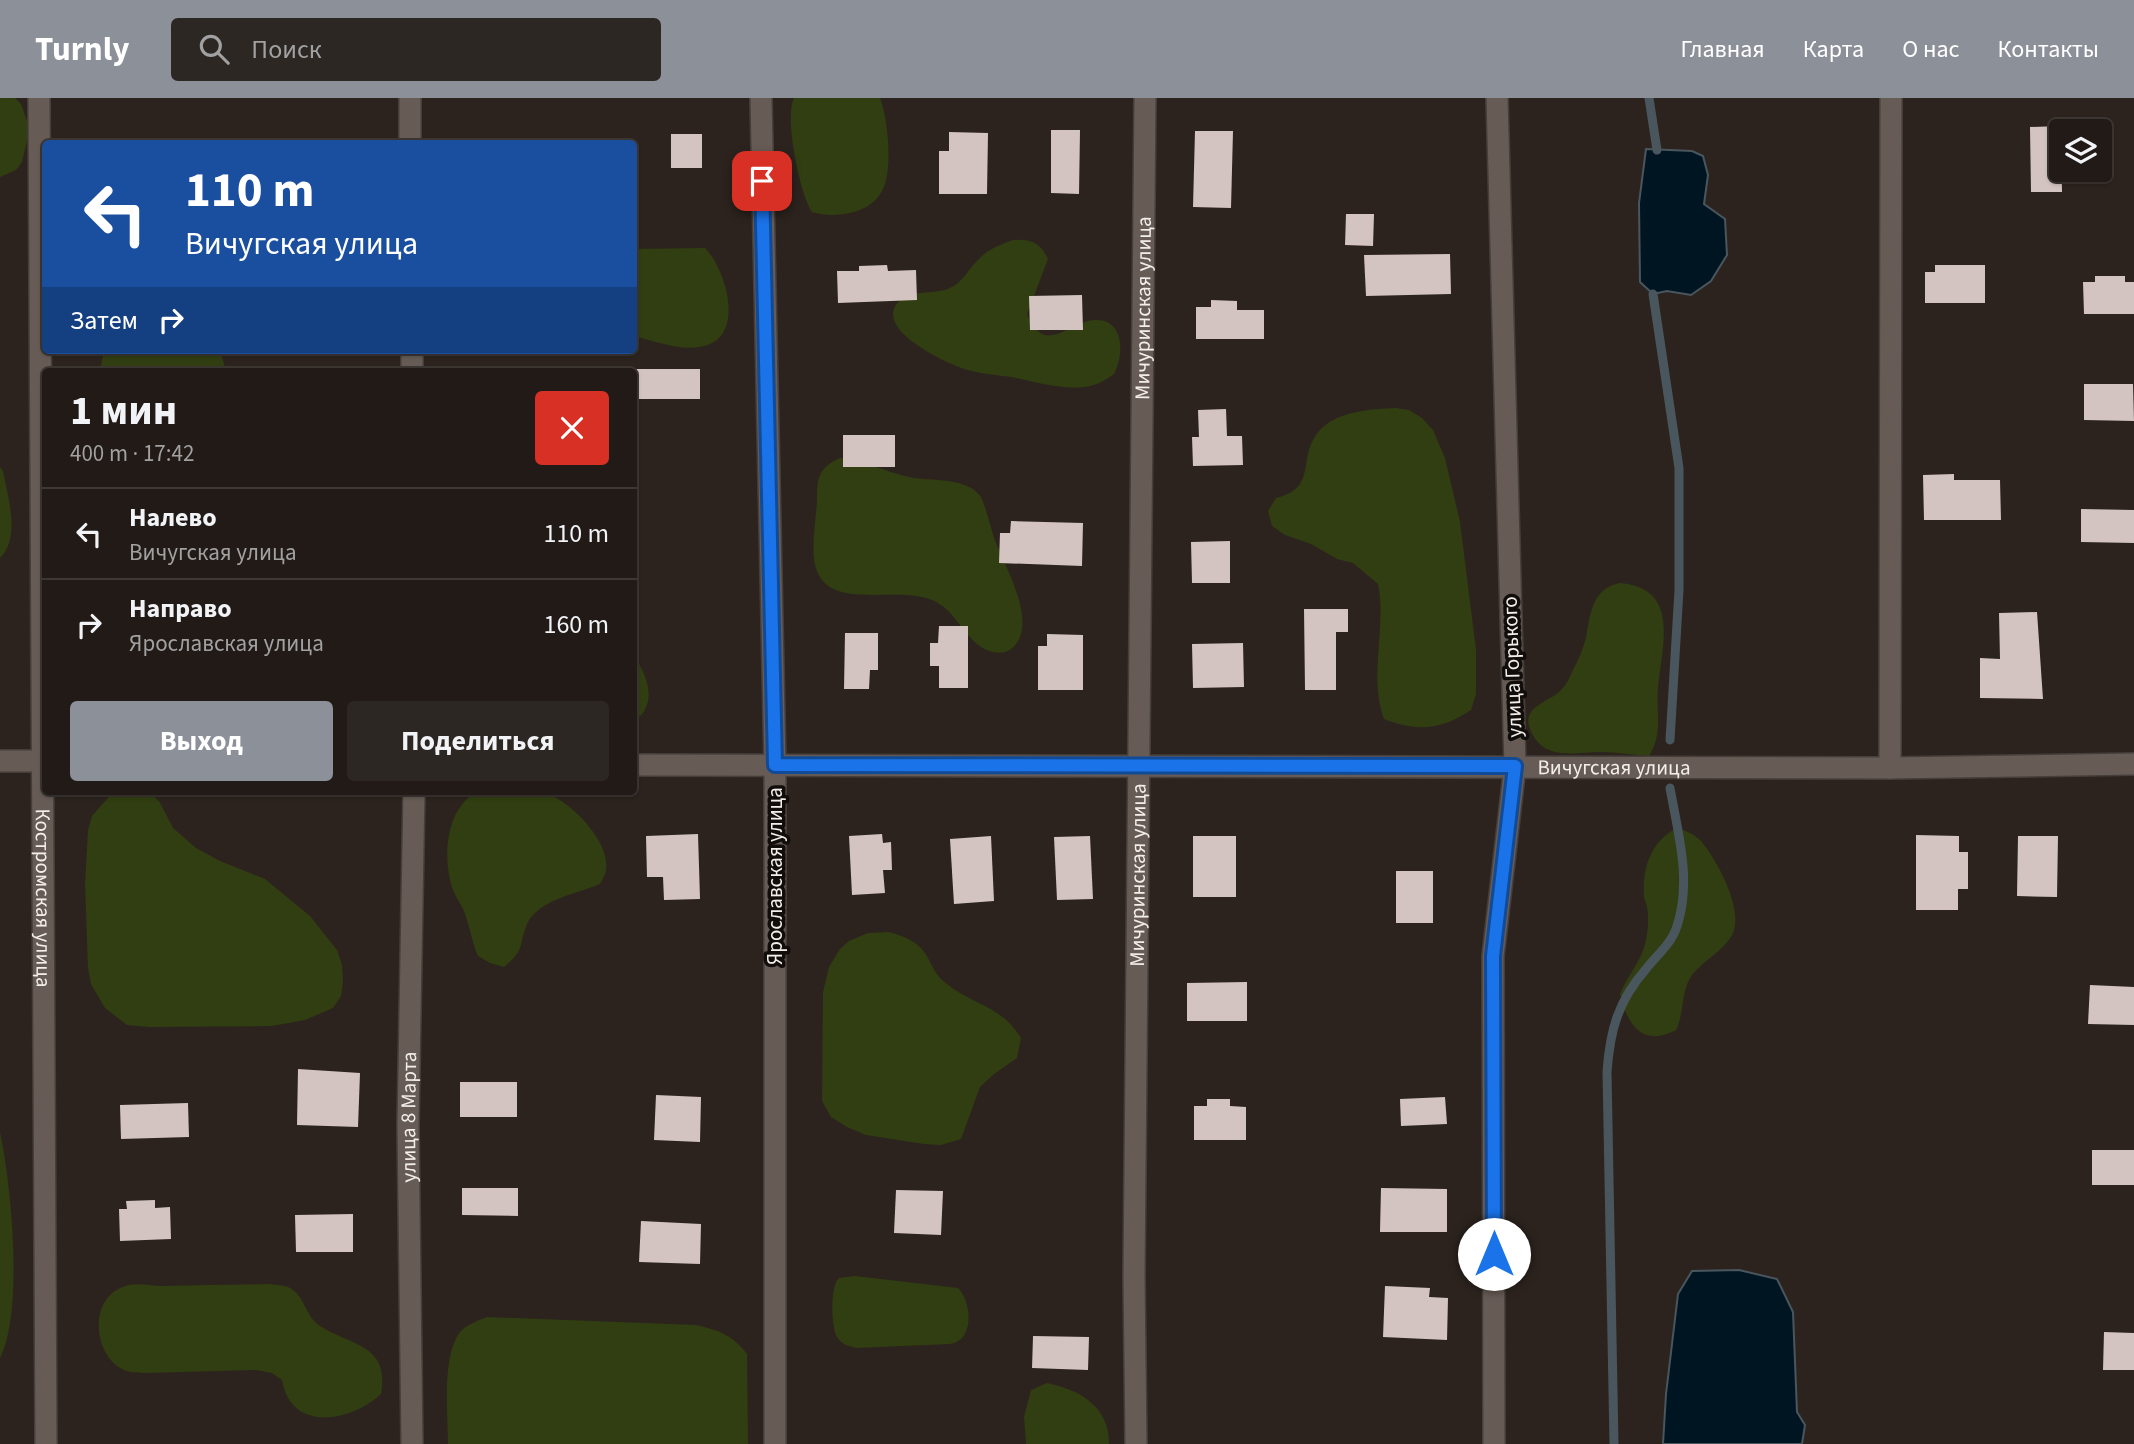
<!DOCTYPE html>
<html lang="ru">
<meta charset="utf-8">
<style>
:root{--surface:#211a16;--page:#2d2723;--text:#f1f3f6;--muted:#a2a1a1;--line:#3e3835;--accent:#8c9099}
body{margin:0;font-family:"Source Sans 3",sans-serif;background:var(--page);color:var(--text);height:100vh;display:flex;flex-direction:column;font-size:26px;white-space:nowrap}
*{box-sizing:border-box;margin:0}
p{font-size:23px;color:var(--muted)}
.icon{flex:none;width:38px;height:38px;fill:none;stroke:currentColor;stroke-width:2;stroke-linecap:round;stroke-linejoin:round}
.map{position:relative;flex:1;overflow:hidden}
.details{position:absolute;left:42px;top:270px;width:595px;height:427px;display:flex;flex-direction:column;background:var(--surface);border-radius:7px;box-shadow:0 2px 5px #0004,0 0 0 2px var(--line)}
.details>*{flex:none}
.top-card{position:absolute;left:42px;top:42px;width:595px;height:214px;border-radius:7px;box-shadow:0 2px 5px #0004,0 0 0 2px var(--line);background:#1a4fa0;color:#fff;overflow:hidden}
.fabs{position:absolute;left:2049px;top:21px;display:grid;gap:14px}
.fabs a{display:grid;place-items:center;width:63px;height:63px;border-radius:7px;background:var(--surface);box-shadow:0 2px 5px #0004,0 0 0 2px var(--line);font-size:35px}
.pin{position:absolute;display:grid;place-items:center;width:60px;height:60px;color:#fff;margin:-30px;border-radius:14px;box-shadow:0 4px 10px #0006}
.me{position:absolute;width:77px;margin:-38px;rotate:0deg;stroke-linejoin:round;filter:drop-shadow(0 0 5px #0008)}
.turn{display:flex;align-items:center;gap:24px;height:147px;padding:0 28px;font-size:32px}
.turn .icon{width:91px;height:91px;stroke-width:2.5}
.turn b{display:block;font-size:49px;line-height:60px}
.then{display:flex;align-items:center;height:66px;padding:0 28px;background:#0003;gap:14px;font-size:26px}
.round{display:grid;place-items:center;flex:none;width:74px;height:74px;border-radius:7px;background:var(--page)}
.head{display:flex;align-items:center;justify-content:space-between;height:119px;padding:0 28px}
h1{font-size:42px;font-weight:700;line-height:52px}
.button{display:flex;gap:14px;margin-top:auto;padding:14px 28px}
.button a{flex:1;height:80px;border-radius:7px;background:var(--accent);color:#fff;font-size:28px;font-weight:700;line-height:80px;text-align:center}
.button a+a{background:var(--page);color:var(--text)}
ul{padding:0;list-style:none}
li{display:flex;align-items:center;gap:21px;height:91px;padding:0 28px;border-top:2px solid var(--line)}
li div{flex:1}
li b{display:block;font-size:26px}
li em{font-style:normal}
header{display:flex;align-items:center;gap:42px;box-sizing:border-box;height:98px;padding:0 35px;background:var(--accent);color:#fff}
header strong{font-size:33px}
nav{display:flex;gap:38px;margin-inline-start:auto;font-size:24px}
.search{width:490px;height:63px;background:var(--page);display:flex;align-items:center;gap:18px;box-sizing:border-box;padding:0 24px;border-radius:7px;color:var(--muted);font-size:26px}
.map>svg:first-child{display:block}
.green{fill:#313e11}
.water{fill:#001522;stroke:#49565e;stroke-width:2}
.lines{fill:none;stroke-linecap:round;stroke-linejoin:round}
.stream{stroke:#49565e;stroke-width:9}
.building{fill:#d3c4c2}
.street-casing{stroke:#453e3a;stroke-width:24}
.street{stroke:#665b55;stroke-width:21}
.route-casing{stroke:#114b97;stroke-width:18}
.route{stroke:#1a73e8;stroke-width:12}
.labels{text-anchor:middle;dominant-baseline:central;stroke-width:7;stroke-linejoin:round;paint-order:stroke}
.street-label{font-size:21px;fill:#f4eeea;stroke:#110d0b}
</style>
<header>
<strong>Turnly</strong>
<div class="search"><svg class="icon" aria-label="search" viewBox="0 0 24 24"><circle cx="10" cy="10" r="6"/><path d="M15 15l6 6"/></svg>Поиск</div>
<nav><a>Главная</a><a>Карта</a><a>О нас</a><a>Контакты</a></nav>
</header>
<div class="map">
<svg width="2134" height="1346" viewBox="0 0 2134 1346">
<rect width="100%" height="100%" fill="#2c231e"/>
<g class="green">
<path d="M0,0H15L21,6L27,23V43L22,64L16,72L0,79Z"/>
<path d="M794,0H880C888,21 893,71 883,91C872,116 835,121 812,114C800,96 784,19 794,0Z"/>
<path d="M1013,142C1030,141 1040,144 1048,161L1027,216C1045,260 1068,223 1095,222C1125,221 1124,257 1114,276C1107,281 1099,286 1090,288C1065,293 1036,284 1011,279C997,277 982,276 968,272C949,267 871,231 899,203C910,191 936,197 950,190C964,184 969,169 980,160C988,151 1002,146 1013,142Z"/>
<path d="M705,150C726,171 746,238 704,248C682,254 654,243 634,238V151Z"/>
<path d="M104,252H220L226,273H100Z"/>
<path d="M1396,310L1409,312L1422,320L1433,332L1445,360L1460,424L1476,552V596L1471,612C1442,632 1417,634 1384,621C1368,577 1387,530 1378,486L1353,465L1337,461L1311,446L1285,437L1272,428L1268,413L1276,400C1317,390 1298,363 1316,337C1332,313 1371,311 1396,310Z"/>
<path d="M840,360C864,362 885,374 909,379C928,383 951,380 969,389C974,391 978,395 981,399C987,413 990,427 994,440C1004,467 1036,520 1016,546C1010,554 1002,556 993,554C967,548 960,518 938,505C903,483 827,518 815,467C811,449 816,421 817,403C817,380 818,370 840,360Z"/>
<path d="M0,369L3,373C8,400 21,439 0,460Z"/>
<path d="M1620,485C1682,490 1661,551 1658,590C1656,615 1663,636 1649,658C1633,657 1617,654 1601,654C1574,654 1543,664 1530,631C1521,609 1549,604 1560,593C1567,587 1570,578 1574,570C1579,561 1583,550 1586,540C1590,517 1592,490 1620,485Z"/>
<path d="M634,557C647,578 659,606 634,623Z"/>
<path d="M114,693H147L159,703L173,730L196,750L220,763L265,781L310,818L337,852L342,867L343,884L341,898L333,910L305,922L272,928L149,929L127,927L105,910L91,886L88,870L85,786L88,732L92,718Z"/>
<path d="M478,693C498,693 519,691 538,693C565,696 611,743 606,771C606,776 602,782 600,786C577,796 539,801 527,826C518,848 526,851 504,869L490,865L478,858C472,844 470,830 465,816C462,807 456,800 453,792C442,761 445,710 478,693Z"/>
<path d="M1677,730C1686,733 1694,736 1701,743C1717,762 1745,813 1732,837C1722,855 1701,863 1690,880C1681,896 1684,916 1676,932C1642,950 1627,926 1620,896C1628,876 1642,863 1646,842C1648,832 1649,819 1647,809C1647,806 1644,802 1644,799C1642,770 1651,743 1677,730Z"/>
<path d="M888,834C904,838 920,844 928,860C933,870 937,879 947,886C972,907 1001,907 1021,940L1017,960L994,976L980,989L961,1041L941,1047L924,1046L866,1037L847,1029L831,1019L822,1003L823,894L829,869L840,851L849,843L868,835Z"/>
<path d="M0,1034C11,1086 24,1212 0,1260Z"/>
<path d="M855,1178L958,1190C972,1204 975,1244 949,1246L856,1250C849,1248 842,1247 837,1239C831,1229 830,1187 839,1180Z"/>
<path d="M269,1186C275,1187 285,1187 290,1190C305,1198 305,1218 320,1228C351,1248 390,1246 381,1296C351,1324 291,1335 282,1282L272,1275L256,1272L143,1275C139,1274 132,1275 127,1273C93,1262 85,1197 129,1187C139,1185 151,1188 161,1188C197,1187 233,1187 269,1186Z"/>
<path d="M487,1219L696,1227C718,1232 733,1237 747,1256L748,1346H448C448,1318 441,1253 462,1232C469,1226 479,1222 487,1219Z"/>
<path d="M1047,1285C1080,1292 1109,1308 1109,1346H1026L1024,1319L1031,1292Z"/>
</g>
<g class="water">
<path d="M1646,51L1692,53L1703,58L1708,77L1704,106L1725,121L1727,157L1711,183L1691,197L1667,193L1653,196L1640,184L1639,105Z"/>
<path d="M1739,1172L1777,1181L1793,1214L1797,1314L1805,1327L1802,1346H1663L1666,1296L1678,1196L1692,1173Z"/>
</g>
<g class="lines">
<g class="stream">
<path d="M1649,0L1657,52"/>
<path d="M1653,196L1679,370V492L1670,642"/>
<path d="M1614,1346L1607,974C1610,932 1618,903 1646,871C1657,857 1672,845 1677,828C1692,783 1678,735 1670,690"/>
</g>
</g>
<g class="building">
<path d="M2061,28L2062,94H2031L2030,29Z"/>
<path d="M1051,32H1080L1079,96L1051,95Z"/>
<path d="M1195,33H1233L1231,110L1193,109Z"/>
<path d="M949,34L988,35L987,96H939V53H949Z"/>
<rect x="671" y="36" width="31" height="34"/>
<path d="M1346,116H1374L1373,148L1345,147Z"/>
<path d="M1450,156L1451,196L1366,198L1364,157Z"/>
<path d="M887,167L888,173L916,172L917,202L838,205L837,173H859V168Z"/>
<path d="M1935,167H1985V205H1925V174H1935Z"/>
<path d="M2095,178H2125V184H2134V216H2084L2083,184H2095Z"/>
<path d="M1082,197L1083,232H1030L1029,198Z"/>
<path d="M1211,202L1237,203V212H1264V241H1196V209H1211Z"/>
<rect x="634" y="271" width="66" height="30"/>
<path d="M2084,286H2133L2134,323L2084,322Z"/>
<path d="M1226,311L1227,338H1242L1243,367L1193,368L1192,339H1199L1198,312Z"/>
<rect x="843" y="337" width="52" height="32"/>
<path d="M1954,376V382H2000L2001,422H1924L1923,377Z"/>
<path d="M2081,411L2134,412V445L2081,444Z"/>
<path d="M1011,423L1083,425L1082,468L999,465L1000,435H1010Z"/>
<path d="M1230,443V485H1192L1191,444Z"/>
<path d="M1304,511H1348V534H1336V592H1305Z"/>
<path d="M2037,514L2043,601L1980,600V560L2000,561L1999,515Z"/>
<path d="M939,528H968V590H939V568H930V545H938Z"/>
<path d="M845,535H878V572H870L869,591H844Z"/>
<path d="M1047,536L1083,537V592H1038V548H1047Z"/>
<path d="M1243,545L1244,589L1193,590L1192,546Z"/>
<path d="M698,736L700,801L664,802L663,779H647L646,738Z"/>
<path d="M882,736L883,745L891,744L892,772H883L885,795L852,797L849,738Z"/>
<path d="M1916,737L1959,738V754H1968V791H1958V812H1916Z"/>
<path d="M991,738L994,803L954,806L950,741Z"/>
<path d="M1090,738L1093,801L1057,802L1054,739Z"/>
<rect x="1193" y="738" width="43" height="61"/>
<path d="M2018,738H2058L2057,799L2017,798Z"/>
<rect x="1396" y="773" width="37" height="52"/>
<path d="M1247,884V923H1187V885Z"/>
<path d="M2090,887L2134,889V927L2088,926Z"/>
<path d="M298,971L360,975L358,1029L297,1027Z"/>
<rect x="460" y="984" width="57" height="35"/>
<path d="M656,997L701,999L700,1044L654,1042Z"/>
<path d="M1445,999L1447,1026L1401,1028L1400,1001Z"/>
<path d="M1207,1001H1230V1008L1246,1009V1042H1194V1008H1207Z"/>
<path d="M188,1005L189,1039L121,1041L120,1007Z"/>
<rect x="2092" y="1052" width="42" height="35"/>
<path d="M462,1090H518V1118L462,1117Z"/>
<path d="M1381,1090L1447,1091V1134H1380Z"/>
<path d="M896,1092L943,1093L941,1137L894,1135Z"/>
<path d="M155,1102V1110L170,1109L171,1141L120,1143L119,1111H127L126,1103Z"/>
<path d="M353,1116V1154H296L295,1117Z"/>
<path d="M641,1123L701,1126L700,1166L639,1164Z"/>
<path d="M1385,1188L1430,1190L1429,1199L1448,1200L1447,1242L1383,1239Z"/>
<path d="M2104,1234L2134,1235V1272H2103Z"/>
<path d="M1033,1238L1089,1239L1088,1272L1032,1270Z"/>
</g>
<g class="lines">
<defs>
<g id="street">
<path id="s1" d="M39,0L46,1346"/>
<path d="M410,0V46"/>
<path d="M761,0L775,667V1346"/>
<path d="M412,252V273"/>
<path d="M0,663H46"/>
<path id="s2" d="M634,667L1890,670L2134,666"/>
<path d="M1890,670L1891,0"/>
<path id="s3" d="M412,1346L408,1027L414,693"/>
<path id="s4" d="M1136,1346L1134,1178L1145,0"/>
<path d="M1494,1346L1493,858L1515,668L1497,0"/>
</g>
</defs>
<use href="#street" class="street-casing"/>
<use href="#street" class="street"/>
</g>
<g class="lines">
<defs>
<path id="route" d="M762,83L775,667L1515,668L1493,858L1494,1156"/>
</defs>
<use href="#route" class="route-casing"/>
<use href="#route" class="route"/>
</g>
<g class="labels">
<g class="street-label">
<text stroke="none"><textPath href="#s4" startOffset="1136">Мичуринская улица</textPath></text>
<text transform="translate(1512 569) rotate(-92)">улица Горького</text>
<text stroke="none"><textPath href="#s2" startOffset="980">Вичугская улица</textPath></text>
<text transform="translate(775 778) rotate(-90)">Ярославская улица</text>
<text stroke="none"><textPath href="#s4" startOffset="569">Мичуринская улица</textPath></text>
<text stroke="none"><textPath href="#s1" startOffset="800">Костромская улица</textPath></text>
<text stroke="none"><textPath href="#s3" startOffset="327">улица 8 Марта</textPath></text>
</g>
</g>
</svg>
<div class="fabs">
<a><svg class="icon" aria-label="layers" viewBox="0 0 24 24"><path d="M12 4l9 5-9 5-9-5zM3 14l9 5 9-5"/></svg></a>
</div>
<div class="pin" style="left:762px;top:83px;background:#d93025"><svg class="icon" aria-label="arrive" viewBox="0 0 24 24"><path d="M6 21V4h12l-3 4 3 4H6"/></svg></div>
<svg class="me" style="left:1494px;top:1156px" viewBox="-20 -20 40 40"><circle r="19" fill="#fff"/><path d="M0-13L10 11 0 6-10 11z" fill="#1a73e8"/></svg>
<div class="top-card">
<div class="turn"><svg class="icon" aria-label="left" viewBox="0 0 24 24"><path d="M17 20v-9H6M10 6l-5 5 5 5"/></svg><div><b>110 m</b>Вичугская улица</div></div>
<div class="then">Затем<svg class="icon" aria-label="right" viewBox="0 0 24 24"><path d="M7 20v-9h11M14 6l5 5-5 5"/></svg></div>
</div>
<section class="details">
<div class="head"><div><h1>1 мин</h1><p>400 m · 17:42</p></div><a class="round" style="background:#d93025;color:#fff"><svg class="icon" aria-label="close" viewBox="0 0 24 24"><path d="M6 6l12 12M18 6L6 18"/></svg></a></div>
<ul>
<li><svg class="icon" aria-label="left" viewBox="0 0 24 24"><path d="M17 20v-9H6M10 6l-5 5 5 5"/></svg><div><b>Налево</b><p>Вичугская улица</p></div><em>110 m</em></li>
<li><svg class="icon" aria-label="right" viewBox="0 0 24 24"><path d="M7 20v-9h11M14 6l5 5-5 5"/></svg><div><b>Направо</b><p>Ярославская улица</p></div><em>160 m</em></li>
</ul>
<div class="button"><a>Выход</a><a>Поделиться</a></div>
</section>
</div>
